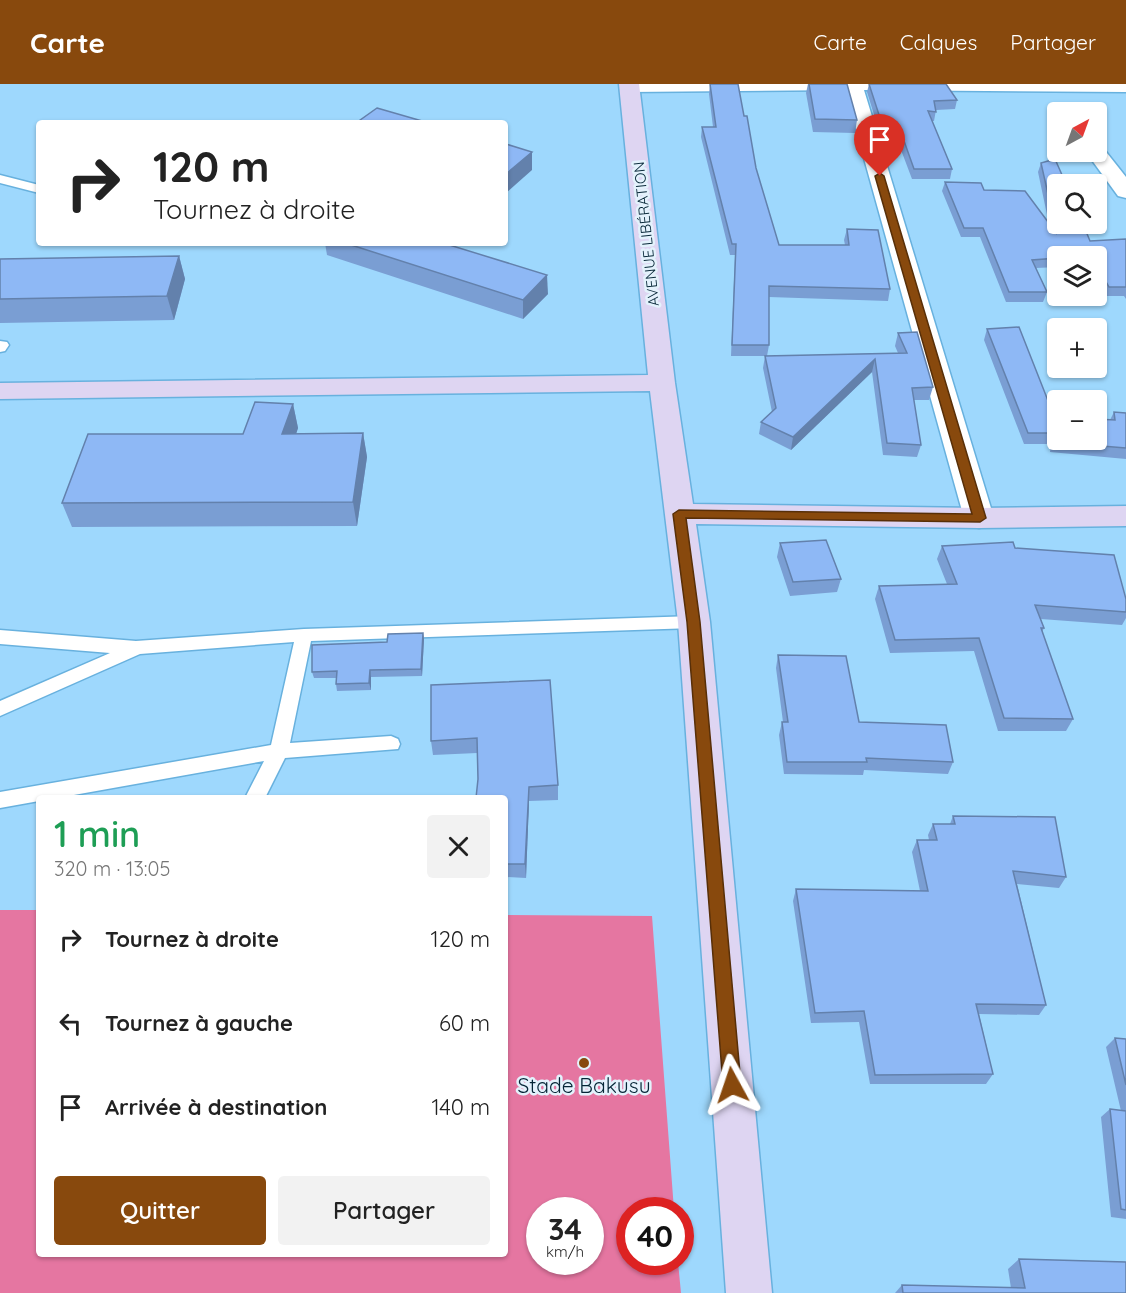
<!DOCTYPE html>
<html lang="fr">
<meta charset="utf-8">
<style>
:root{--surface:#fff;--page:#f2f2f2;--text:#222;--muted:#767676;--accent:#88490d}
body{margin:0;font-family:Quicksand,sans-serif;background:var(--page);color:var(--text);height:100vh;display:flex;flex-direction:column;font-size:22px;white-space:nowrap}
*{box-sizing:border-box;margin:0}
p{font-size:20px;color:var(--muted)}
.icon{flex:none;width:33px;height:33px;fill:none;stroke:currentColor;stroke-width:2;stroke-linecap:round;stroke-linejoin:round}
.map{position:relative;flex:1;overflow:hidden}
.drawer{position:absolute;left:36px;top:711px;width:472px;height:462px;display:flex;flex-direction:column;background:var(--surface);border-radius:6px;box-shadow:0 2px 4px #0004}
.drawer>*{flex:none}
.hud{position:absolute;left:36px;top:36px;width:472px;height:126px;border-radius:6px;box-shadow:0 2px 4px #0004;background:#fff;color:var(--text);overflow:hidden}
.needle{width:39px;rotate:41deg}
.fabs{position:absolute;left:1047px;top:18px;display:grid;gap:12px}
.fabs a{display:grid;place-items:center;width:60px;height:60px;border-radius:6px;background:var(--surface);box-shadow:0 2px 4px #0004;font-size:30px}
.speed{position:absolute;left:526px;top:1113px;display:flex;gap:12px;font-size:30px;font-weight:700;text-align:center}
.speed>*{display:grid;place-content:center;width:78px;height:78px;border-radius:50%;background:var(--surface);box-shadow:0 2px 4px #0004;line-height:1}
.speed small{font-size:15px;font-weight:400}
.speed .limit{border:9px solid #d22;background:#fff;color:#111}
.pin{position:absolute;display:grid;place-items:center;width:51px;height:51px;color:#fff;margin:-62px -26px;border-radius:50% 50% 50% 0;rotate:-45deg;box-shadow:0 0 6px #0007}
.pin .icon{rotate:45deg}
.me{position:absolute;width:66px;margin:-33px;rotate:355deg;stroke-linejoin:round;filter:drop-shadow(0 0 4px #0008)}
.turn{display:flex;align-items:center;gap:21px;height:126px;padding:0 18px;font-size:27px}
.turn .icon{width:78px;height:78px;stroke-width:2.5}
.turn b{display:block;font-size:42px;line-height:51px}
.round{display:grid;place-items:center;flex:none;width:63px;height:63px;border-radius:6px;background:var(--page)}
.summary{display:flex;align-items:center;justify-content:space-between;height:102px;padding:0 18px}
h1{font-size:36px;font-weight:600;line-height:45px;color:#1e9e55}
.action{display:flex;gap:12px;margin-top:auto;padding:12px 18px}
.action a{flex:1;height:69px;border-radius:6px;background:var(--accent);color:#fff;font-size:24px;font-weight:600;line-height:69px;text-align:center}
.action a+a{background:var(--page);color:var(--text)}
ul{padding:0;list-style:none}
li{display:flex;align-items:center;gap:18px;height:84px;padding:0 18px}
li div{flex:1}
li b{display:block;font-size:22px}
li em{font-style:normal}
header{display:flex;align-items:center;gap:36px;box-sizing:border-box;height:84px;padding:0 30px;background:var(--accent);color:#fff}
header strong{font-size:28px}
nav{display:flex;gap:33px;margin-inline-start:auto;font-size:21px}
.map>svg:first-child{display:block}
.green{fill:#e576a1;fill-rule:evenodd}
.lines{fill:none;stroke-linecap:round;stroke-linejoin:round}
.lane-casing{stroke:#68b1de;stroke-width:3}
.street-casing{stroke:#68b1de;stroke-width:3}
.secondary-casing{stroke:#68b1de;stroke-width:3}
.lane{fill:#fff;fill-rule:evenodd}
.street{fill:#fff;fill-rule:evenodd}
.secondary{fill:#ded5f2;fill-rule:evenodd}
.wall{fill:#7a9ed3}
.shaded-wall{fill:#6381ac}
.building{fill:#8eb8f5;stroke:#6381ac;stroke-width:1.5}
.route{fill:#88490d;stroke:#582f08;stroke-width:1.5}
.poi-dot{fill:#88490d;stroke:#e4f2fc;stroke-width:2}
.labels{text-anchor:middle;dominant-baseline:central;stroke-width:5;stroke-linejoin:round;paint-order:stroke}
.far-street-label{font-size:15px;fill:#052536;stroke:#e4f2fc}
.near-poi-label{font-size:21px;fill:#052536;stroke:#e4f2fc}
</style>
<header>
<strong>Carte</strong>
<nav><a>Carte</a><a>Calques</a><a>Partager</a></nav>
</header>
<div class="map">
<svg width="1126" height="1209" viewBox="0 0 1126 1209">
<rect width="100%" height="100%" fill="#9ed8fd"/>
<path class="green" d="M0,826H39V1170H506V831L652,832L674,1126H630V1178H678L681,1209H0ZM540,1126H591V1178H540Z"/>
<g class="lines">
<defs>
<g id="lane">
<path d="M0,91L39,101V109L0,99Z"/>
<path d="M0,257L7,258L9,261L5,267L0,268Z"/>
<path d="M694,532L700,533L703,538L700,543L694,544L311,557L290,659L391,652L398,655L400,660L398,665L285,674L265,714H245L264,677L57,714H39V717L0,724V708L271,661L294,558L140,570L0,632V617L110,569L0,560V546L136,557L304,545Z"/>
</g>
<g id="street">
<path d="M622,0H1126V8L864,6L994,434L989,441L979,444L969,441L964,434L845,6L630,8L623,6L620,2Z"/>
<path d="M1096,62L1103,64L1126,93V114L1118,112L1086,68H1096Z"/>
</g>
<path id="secondary" d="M619,0H639L675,299L693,420L979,424L1126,422V442L979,444L696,440L710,538L772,1209H726L678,538L650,307L0,315V299L648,291Z"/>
</defs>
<use href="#lane" class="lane-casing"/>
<use href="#street" class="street-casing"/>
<use href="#secondary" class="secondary-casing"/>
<use href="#lane" class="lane"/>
<use href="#street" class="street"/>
<use href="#secondary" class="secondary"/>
</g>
<g class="wall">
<path d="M710,0L744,32L756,84L779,161H845L844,156L847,145L890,205L888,217L769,213V261L767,272H731L735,171H730L701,53L702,43H713L709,10Z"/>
<path d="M808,0H847L857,36L855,49L813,48L806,9Z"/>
<path d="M869,0H946L957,16L955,25L936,26L934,37H932L952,85L950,95H912L895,50H880L867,8Z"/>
<path d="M1041,79L1090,157L1126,155V215L1124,212H1105L1096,196V172H1058V183L1036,184L1047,208L1043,218H1006L980,153H961L942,107L945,98L984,106L1049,140L1038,88Z"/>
<path d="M325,159H443L548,210L523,235L327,171Z"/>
<path d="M179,172L185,195L174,236L0,239V175Z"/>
<path d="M987,245L1055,336H1110L1114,328L1126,329V375L1050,368L1051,360H1024L984,256Z"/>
<path d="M898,249L933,303L929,316H914L921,361L917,373L883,371L872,288L791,366L759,350L761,338L772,328L763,284L765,272L898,269L895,262Z"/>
<path d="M293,320L298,344L296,350L363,349L367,373L357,442L72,443L62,419L243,350Z"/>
<path d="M780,459L841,495L837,508L790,512L777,473Z"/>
<path d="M942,462L1015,464L1126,515V534L1122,541L1041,535L1044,544L1042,548L1073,635L1066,647H998L974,567L890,569L875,515L879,502L947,500L937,475Z"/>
<path d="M423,549L424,555L422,592L371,593V606L337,607L336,600V594H314L312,588L387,558Z"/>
<path d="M778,571L859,638L953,678L948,690L864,686L863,691L784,690L779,651L782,638H783L776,584Z"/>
<path d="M431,601L558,701V716L529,717L526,794L506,793V714L477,669L433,671L431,657Z"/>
<path d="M953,732L1066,793L1059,804L1017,800L1046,921L1039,931L979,930L993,990L986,1000H870L859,938L811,939L793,817L796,805L920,807L912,768L917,756H929L928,751L933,740H950Z"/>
<path d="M1115,954L1126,955V1135L1111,1133L1101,1033L1110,1025L1121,1027L1106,963Z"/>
<path d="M1019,1175L1126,1209H895L902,1201L1011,1204L1008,1185Z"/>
</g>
<g class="shaded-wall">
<path d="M532,68V86L506,109V90Z"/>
<path d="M179,172L185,195L174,236L167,212Z"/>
<path d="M547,191L548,210L523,235V216Z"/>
<path d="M875,275L872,288L791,366L793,353Z"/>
<path d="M293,320L298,344L288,374L282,350Z"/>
<path d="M363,349L367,373L357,442L353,418Z"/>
<path d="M423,549L424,555L422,592L421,585Z"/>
<path d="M370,586L371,593V606L369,599Z"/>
<path d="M529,703V717L526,794L525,780Z"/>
</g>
<g class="building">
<path d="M710,0H738L744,32H747L756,84L779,161H849L847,145L878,146L890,205L769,202V261H732L736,160H732L702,43H716Z"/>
<path d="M809,0H847L857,36L815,35Z"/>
<path d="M869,0H946L957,16L934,17L936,28L928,27L952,85H914L898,40H882Z"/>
<path d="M377,24L429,39H356Z"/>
<path d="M506,60L532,68L506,90Z"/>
<path d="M1055,75L1066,100H1058V140H1083L1090,157L1126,155V203H1109L1096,180V172H1058V174L1032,176L1047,208H1009L983,144H964L945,98L981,99L984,106L1025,107L1057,150L1041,79Z"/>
<path d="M345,159H443L547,191L523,216Z"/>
<path d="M179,172L167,212L0,215V175Z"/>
<path d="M1019,243L1056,337V334H1058V356H1096V335L1115,336L1114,328L1126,329V364L1054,358L1055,349H1028L987,245Z"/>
<path d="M917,248L933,303L912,304L921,361L887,359L875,275L793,353L761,338L776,324L765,272L907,269L898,249Z"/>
<path d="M255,318L293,320L282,350L363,349L353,418L62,419L88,350H243Z"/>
<path d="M826,456L841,495L793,498L780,459Z"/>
<path d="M1013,458L1015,464L1114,471L1126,515V528L1035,521L1044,544H1041L1073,635L1004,634L979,554L895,556L879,502L957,500L942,462Z"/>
<path d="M423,549L421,585L370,586L369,599L336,600L337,587L312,588V561L387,558L388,550Z"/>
<path d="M778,571L846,572L859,638L946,641L953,678L866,674L867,678H787L782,638H788Z"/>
<path d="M550,596L558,701L529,703L525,780H506V714H476L478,695L477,654L431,657V601Z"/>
<path d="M953,732L1055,733L1066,793L1013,787L1046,921L976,920L993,990L875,991L864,927L815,929L796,805L928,807L917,756H937L933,740H955Z"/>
<path d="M1115,954L1126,955V1001Z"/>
<path d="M1110,1025L1126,1027V1126L1121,1125Z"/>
<path d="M1019,1175L1126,1178V1209H903L902,1201L1025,1204Z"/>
</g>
<path class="route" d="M880,89L884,92L986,434L980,438L686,434L700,538L741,1001L738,1007L732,1009L726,1007L723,1001L687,538L673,430L679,426L972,430L875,92Z"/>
<circle class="poi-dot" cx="584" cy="979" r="6"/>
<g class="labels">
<g class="far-street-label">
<text transform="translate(646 150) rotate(-96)">AVENUE LIBÉRATION</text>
</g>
<g class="near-poi-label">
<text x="584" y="1001">Stade Bakusu</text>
</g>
</g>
</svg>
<div class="fabs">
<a><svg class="needle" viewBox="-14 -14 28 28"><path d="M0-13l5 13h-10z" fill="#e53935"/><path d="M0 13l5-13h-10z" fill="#767676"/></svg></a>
<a><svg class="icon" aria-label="search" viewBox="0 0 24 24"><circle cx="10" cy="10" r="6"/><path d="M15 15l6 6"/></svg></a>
<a><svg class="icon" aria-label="layers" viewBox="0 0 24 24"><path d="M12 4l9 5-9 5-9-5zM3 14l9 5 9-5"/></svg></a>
<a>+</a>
<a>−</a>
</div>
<div class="speed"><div>34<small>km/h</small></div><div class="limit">40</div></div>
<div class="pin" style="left:880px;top:92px;background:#d93025"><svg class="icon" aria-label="arrive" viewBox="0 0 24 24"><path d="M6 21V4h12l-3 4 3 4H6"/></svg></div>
<svg class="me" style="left:732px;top:1001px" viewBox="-20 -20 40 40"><path d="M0-17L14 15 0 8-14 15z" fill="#88490d" stroke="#fff" stroke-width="4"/></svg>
<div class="hud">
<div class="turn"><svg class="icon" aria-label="right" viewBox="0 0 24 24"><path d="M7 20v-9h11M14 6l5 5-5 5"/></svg><div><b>120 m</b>Tournez à droite</div></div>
</div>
<section class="drawer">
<div class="summary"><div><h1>1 min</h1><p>320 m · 13:05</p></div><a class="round"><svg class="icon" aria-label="close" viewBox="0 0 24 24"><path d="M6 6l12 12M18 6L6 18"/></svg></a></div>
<ul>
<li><svg class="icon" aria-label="right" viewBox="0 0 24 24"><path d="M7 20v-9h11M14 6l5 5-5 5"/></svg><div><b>Tournez à droite</b></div><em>120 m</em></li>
<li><svg class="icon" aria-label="left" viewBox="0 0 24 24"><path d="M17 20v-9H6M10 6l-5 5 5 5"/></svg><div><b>Tournez à gauche</b></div><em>60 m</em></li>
<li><svg class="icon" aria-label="arrive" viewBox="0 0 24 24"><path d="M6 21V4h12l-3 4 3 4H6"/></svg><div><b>Arrivée à destination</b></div><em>140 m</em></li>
</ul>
<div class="action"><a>Quitter</a><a>Partager</a></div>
</section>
</div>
